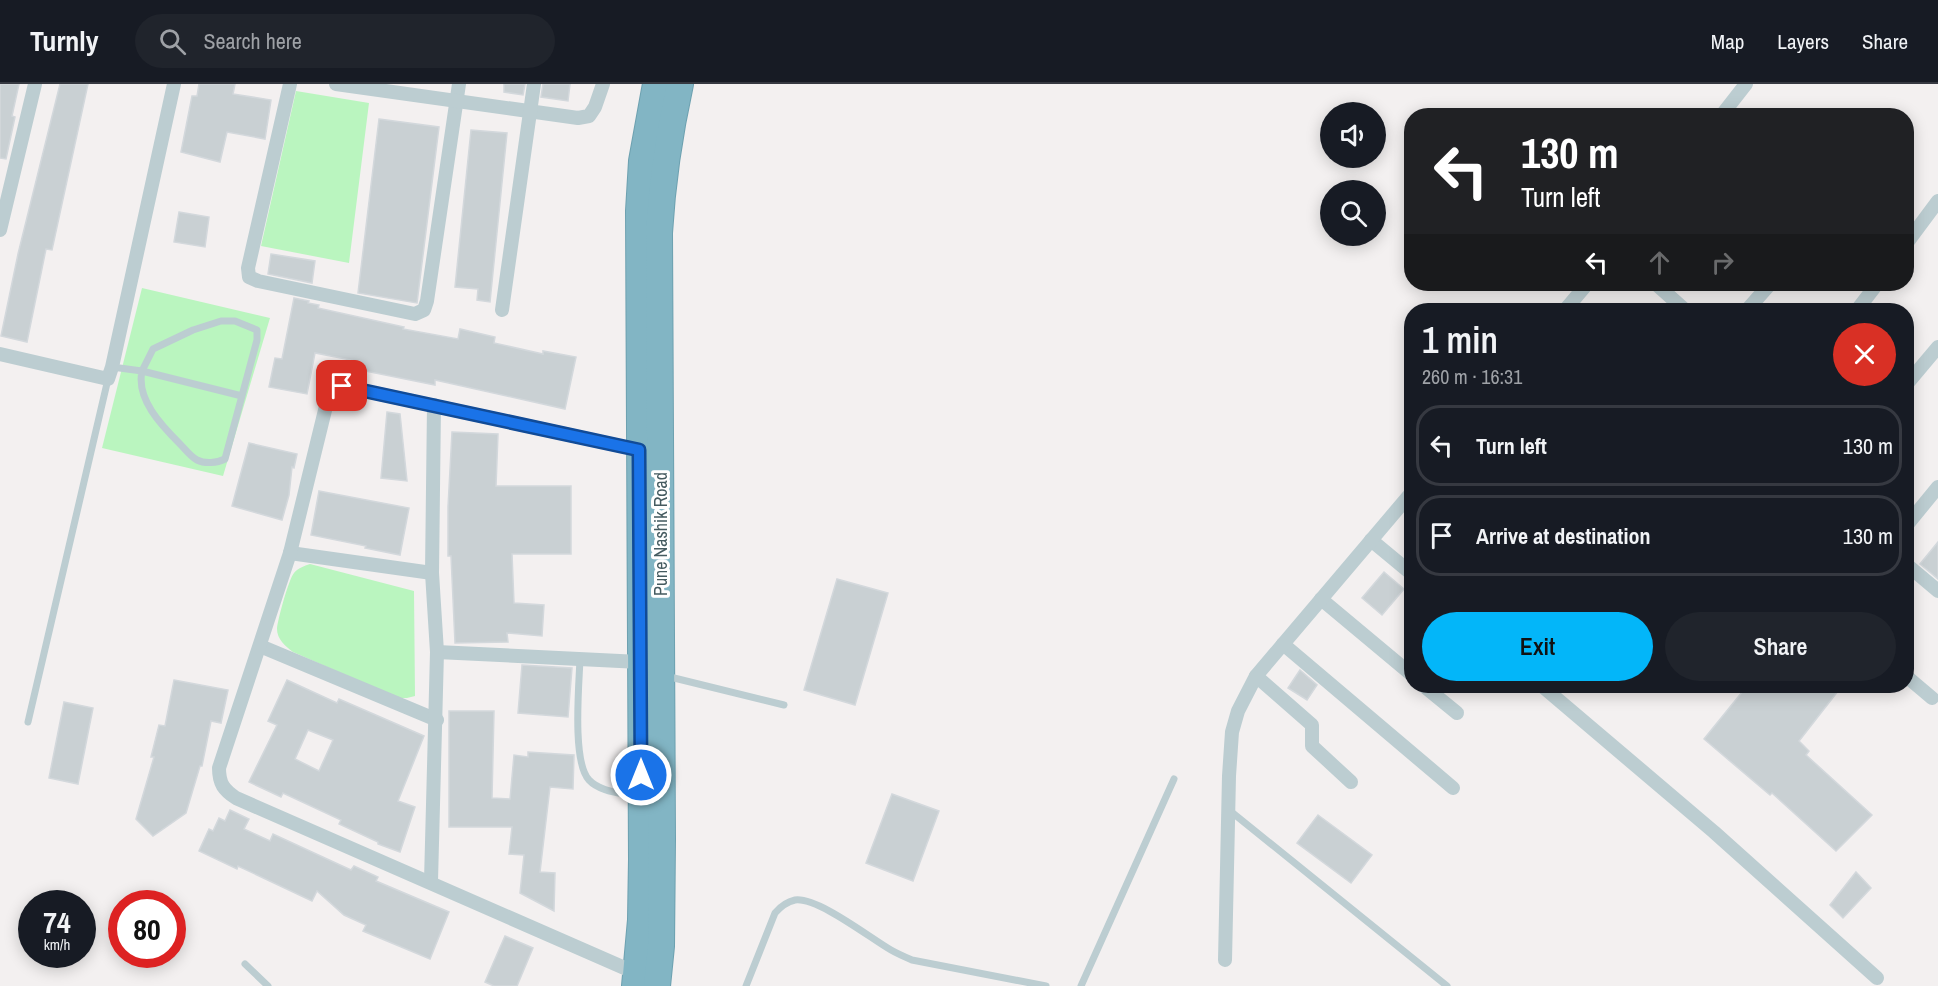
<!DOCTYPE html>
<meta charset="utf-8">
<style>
:root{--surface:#171b24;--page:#20242c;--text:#f1f3f6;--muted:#9ea1a6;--line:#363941;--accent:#03b6f9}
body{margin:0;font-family:"Archivo Narrow",sans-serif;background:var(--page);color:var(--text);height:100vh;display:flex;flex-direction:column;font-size:22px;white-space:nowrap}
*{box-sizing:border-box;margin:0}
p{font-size:20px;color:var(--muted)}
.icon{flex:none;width:33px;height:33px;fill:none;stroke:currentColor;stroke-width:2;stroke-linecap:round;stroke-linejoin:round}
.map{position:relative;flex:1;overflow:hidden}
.sheet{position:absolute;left:1404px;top:219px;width:510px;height:390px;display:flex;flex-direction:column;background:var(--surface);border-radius:24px;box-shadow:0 3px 15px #0003}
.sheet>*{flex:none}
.hud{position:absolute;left:1404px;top:24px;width:510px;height:183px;border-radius:24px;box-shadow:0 3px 15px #0003;background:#202124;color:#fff;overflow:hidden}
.tools{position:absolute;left:1320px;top:18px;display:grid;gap:12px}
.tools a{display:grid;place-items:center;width:66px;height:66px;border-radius:50%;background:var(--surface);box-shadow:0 3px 15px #0003;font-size:30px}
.speed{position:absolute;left:18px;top:806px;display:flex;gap:12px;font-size:30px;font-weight:700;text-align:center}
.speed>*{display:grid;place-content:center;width:78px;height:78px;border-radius:50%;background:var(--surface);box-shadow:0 3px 15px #0003;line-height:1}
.speed small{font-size:15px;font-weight:400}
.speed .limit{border:9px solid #d22;background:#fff;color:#111}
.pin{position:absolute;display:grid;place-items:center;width:51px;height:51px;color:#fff;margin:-26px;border-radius:12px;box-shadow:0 3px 9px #0006}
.me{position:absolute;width:66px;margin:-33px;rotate:0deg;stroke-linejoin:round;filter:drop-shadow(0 0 4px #0008)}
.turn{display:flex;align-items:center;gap:21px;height:126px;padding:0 18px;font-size:27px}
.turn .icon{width:78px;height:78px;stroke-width:2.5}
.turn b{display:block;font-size:42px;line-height:51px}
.lanes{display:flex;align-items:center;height:57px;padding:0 18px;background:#0003;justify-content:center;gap:30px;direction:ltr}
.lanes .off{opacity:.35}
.round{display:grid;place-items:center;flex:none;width:63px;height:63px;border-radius:32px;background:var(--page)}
.headline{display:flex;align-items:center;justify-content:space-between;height:102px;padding:0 18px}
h1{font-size:36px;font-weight:600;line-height:45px}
.cta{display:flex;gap:12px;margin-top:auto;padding:12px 18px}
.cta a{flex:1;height:69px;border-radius:36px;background:var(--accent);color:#111;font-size:24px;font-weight:600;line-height:69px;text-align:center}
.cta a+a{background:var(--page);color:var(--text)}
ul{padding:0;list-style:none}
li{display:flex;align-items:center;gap:18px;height:81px;margin:0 12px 9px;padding:0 6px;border:3px solid var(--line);border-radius:24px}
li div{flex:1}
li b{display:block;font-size:22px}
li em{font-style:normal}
header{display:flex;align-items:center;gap:36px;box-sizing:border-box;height:84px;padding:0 30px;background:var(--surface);border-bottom:2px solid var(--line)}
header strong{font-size:28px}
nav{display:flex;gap:33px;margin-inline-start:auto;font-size:21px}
.search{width:420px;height:54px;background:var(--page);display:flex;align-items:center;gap:15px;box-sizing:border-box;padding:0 21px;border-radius:33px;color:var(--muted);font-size:22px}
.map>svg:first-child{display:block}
.green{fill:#baf5bf}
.building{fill:#c9d0d3;stroke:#d3d8dc;stroke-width:1.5;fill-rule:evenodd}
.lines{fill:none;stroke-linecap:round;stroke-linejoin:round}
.highway-casing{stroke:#6da1b0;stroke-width:28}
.lane{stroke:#bccdd1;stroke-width:7}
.street{stroke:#bccdd1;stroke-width:14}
.highway{stroke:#82b5c4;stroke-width:26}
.route-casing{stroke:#114b97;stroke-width:15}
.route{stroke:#1a73e8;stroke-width:10}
.labels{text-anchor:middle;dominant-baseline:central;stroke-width:6;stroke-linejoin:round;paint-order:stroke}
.street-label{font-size:18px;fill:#455b60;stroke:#fff}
</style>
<header>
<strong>Turnly</strong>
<div class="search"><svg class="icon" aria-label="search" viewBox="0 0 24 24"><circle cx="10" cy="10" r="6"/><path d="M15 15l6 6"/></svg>Search here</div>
<nav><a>Map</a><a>Layers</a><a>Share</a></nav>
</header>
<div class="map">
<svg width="1938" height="902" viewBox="0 0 1938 902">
<rect width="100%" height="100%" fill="#f3f0f0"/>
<g class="green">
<path d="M296,7L369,19L349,179L261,162Z"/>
<path d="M142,204L270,234L223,392L102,364Z"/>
<path d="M310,480L414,507L415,612L407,614H398L293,568C285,562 277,555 277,545C277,538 289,494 294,489C298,484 304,482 310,480Z"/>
</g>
<g class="building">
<path d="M0,0H19L12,32L15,33L6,75L0,74Z"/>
<path d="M60,0H88L52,166L46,165L27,258L1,252L18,170Z"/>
<path d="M199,0H235L233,10L271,16L265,55L227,48L220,78L181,68L192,12H197Z"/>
<path d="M504,0H525L523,11L504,8Z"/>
<path d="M543,0H570L568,17L541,13Z"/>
<path d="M379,35L439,43L417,219L358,209Z"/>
<path d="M471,46L507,49L490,218L477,216L478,205L455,203Z"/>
<path d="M179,128L209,133L205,163L174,158Z"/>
<path d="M271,170L315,177L312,199L268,190Z"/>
<path d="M294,214L309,217L308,219L319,221L318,224L404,243L403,245L458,255L460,245L495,253L494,259L543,270V267L576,273L565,325L435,296V301L360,286L361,278L315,269L307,310L269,303L275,274L282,275Z"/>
<path d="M387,328L400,330L407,397L381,394Z"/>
<path d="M452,348L498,350L496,402H571V470H512L514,519L544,521L542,552L507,549L508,558L455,559L451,472H448V423Z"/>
<path d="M249,359L297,370L294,384L292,383L289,411L282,436L232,422Z"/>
<path d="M319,407L409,424L400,471L365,464L366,462L311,451Z"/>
<path d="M1938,458V495L1920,480Z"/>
<path d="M1384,488L1404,505L1382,531L1362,514Z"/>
<path d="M837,495L888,509L855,621L804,606Z"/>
<path d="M522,581L572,584L568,633L518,629Z"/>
<path d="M1300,586L1317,601L1307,616L1288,604Z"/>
<path d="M174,596L228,606L221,639L211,637L202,682H200L186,729L153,752L136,735L154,673H151L159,641L165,642Z"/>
<path d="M287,596L337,619L339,615L424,652L398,717L415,723L400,768L378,760V758L339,740L341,736L283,709L281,713L249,698L277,641L268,637ZM308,646L333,656L319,687L295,675Z"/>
<path d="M1747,602H1842L1799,657L1809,667L1806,671L1872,731L1836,767L1772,709L1770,711L1704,655Z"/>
<path d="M64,618L93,624L78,700L49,694Z"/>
<path d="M449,627H494L492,714L510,715L514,671L528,673V668L574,671L573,705L550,703L540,788L555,789L554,827L520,809L524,771L509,770L512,743H449Z"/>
<path d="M892,710L939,727L913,797L866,779Z"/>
<path d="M230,726L249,735L244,745L270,757L273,750L351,786L354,782L378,793L376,797L449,828L430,875L363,847L366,841L344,831L317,807L312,817L238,782L237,785L199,767L209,745L213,747L219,734L225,737Z"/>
<path d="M1318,731L1372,771L1351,799L1297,759Z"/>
<path d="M1856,788L1871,804L1843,834L1830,821Z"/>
<path d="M505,852L533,864L517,902H494L485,898Z"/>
</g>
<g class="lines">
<defs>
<g id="highway">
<path d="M635,902L641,836L642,775L639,127L642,77L656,0"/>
<path d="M657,902L661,862L662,755L659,149C662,98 669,50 680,0"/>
</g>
</defs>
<use href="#highway" class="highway-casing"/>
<g class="lane">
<path d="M112,283L142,287L153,265L193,246L221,237H235L257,246V256L225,375C217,379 205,380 197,376C191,373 185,365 180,360C161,341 136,315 142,287L242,312"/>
<path d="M580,575C579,601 572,678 589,696C600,708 622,709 637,713"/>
<path d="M666,592L784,621"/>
<path d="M28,638L108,295"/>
<path d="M1229,726L1447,902"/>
<path d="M245,880L268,902"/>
<path d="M746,902L775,829C781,822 786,818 795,816C818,813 870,854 891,866C898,870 905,873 912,876L1046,902"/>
<path d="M1081,902L1174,695"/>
</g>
<g class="street">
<path d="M290,0L248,184L249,193L258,197L415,230L424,226L427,217L459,0"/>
<path d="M336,0L578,34L589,32L595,23L603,0"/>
<path d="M1721,32L1746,0"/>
<path d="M0,146L35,0"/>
<path d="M1906,160L1938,117"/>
<path d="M1656,200L1685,226"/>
<path d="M502,226L534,0"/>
<path d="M1565,226L1587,200"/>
<path d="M1747,226L1770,200"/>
<path d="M1857,226L1877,200"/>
<path d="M0,270L108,295L112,283L174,0"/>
<path d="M1906,301L1938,263"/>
<path d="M1906,442L1938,403"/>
<path d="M1371,456L1412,490"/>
<path d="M290,469L432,489"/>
<path d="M1906,480L1938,507"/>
<path d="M1321,515L1412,591"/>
<path d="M1283,560L1453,704"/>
<path d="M260,562L437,636"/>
<path d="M437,568L640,578"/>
<path d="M1256,592L1312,641V662L1351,698"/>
<path d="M1906,592L1932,614"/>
<path d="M1424,602L1457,629"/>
<path d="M1542,602L1714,748L1877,894"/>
<path d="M431,797L437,568L432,489L434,321"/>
<path d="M1225,876L1229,692L1232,648L1238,627L1256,592L1412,408"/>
<path d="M636,889L236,714C224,706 219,700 219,684L290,469L328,314L334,305L342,302L639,366"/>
</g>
<use href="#highway" class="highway"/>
</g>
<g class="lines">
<defs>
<path id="route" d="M342,302L639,366L641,691"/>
</defs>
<use href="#route" class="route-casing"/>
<use href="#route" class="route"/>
</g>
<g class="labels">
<g class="street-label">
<text transform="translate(660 450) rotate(-90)">Pune Nashik Road</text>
</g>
</g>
</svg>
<div class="tools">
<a><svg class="icon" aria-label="sound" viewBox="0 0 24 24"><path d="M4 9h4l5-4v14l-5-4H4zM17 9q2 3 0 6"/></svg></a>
<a><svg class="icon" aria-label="search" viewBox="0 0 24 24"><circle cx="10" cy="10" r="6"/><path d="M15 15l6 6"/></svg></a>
</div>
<div class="speed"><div>74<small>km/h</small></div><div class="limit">80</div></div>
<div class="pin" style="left:342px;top:302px;background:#d93025"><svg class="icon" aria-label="arrive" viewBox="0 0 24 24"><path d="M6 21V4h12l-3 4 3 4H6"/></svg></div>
<svg class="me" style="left:641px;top:691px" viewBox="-20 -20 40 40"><circle r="17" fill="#1a73e8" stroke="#fff" stroke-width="3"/><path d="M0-11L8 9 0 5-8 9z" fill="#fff"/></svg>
<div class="hud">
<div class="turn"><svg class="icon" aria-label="left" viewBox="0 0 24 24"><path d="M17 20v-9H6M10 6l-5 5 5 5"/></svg><div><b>130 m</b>Turn left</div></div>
<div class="lanes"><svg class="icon" aria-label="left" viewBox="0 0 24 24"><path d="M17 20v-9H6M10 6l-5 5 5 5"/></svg><svg class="icon off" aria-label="ahead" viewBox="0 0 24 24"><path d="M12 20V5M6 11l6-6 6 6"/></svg><svg class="icon off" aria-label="right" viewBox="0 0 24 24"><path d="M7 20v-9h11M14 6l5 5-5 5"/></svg></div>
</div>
<section class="sheet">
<div class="headline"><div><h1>1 min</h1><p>260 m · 16:31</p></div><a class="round" style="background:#d93025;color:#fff"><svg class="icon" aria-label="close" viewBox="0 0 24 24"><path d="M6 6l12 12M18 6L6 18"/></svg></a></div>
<ul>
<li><svg class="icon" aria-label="left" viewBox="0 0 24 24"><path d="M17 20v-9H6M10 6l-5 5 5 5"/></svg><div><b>Turn left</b></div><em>130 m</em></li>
<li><svg class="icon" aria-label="arrive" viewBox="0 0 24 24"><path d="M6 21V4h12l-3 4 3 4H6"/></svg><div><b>Arrive at destination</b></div><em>130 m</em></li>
</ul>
<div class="cta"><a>Exit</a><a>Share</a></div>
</section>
</div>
